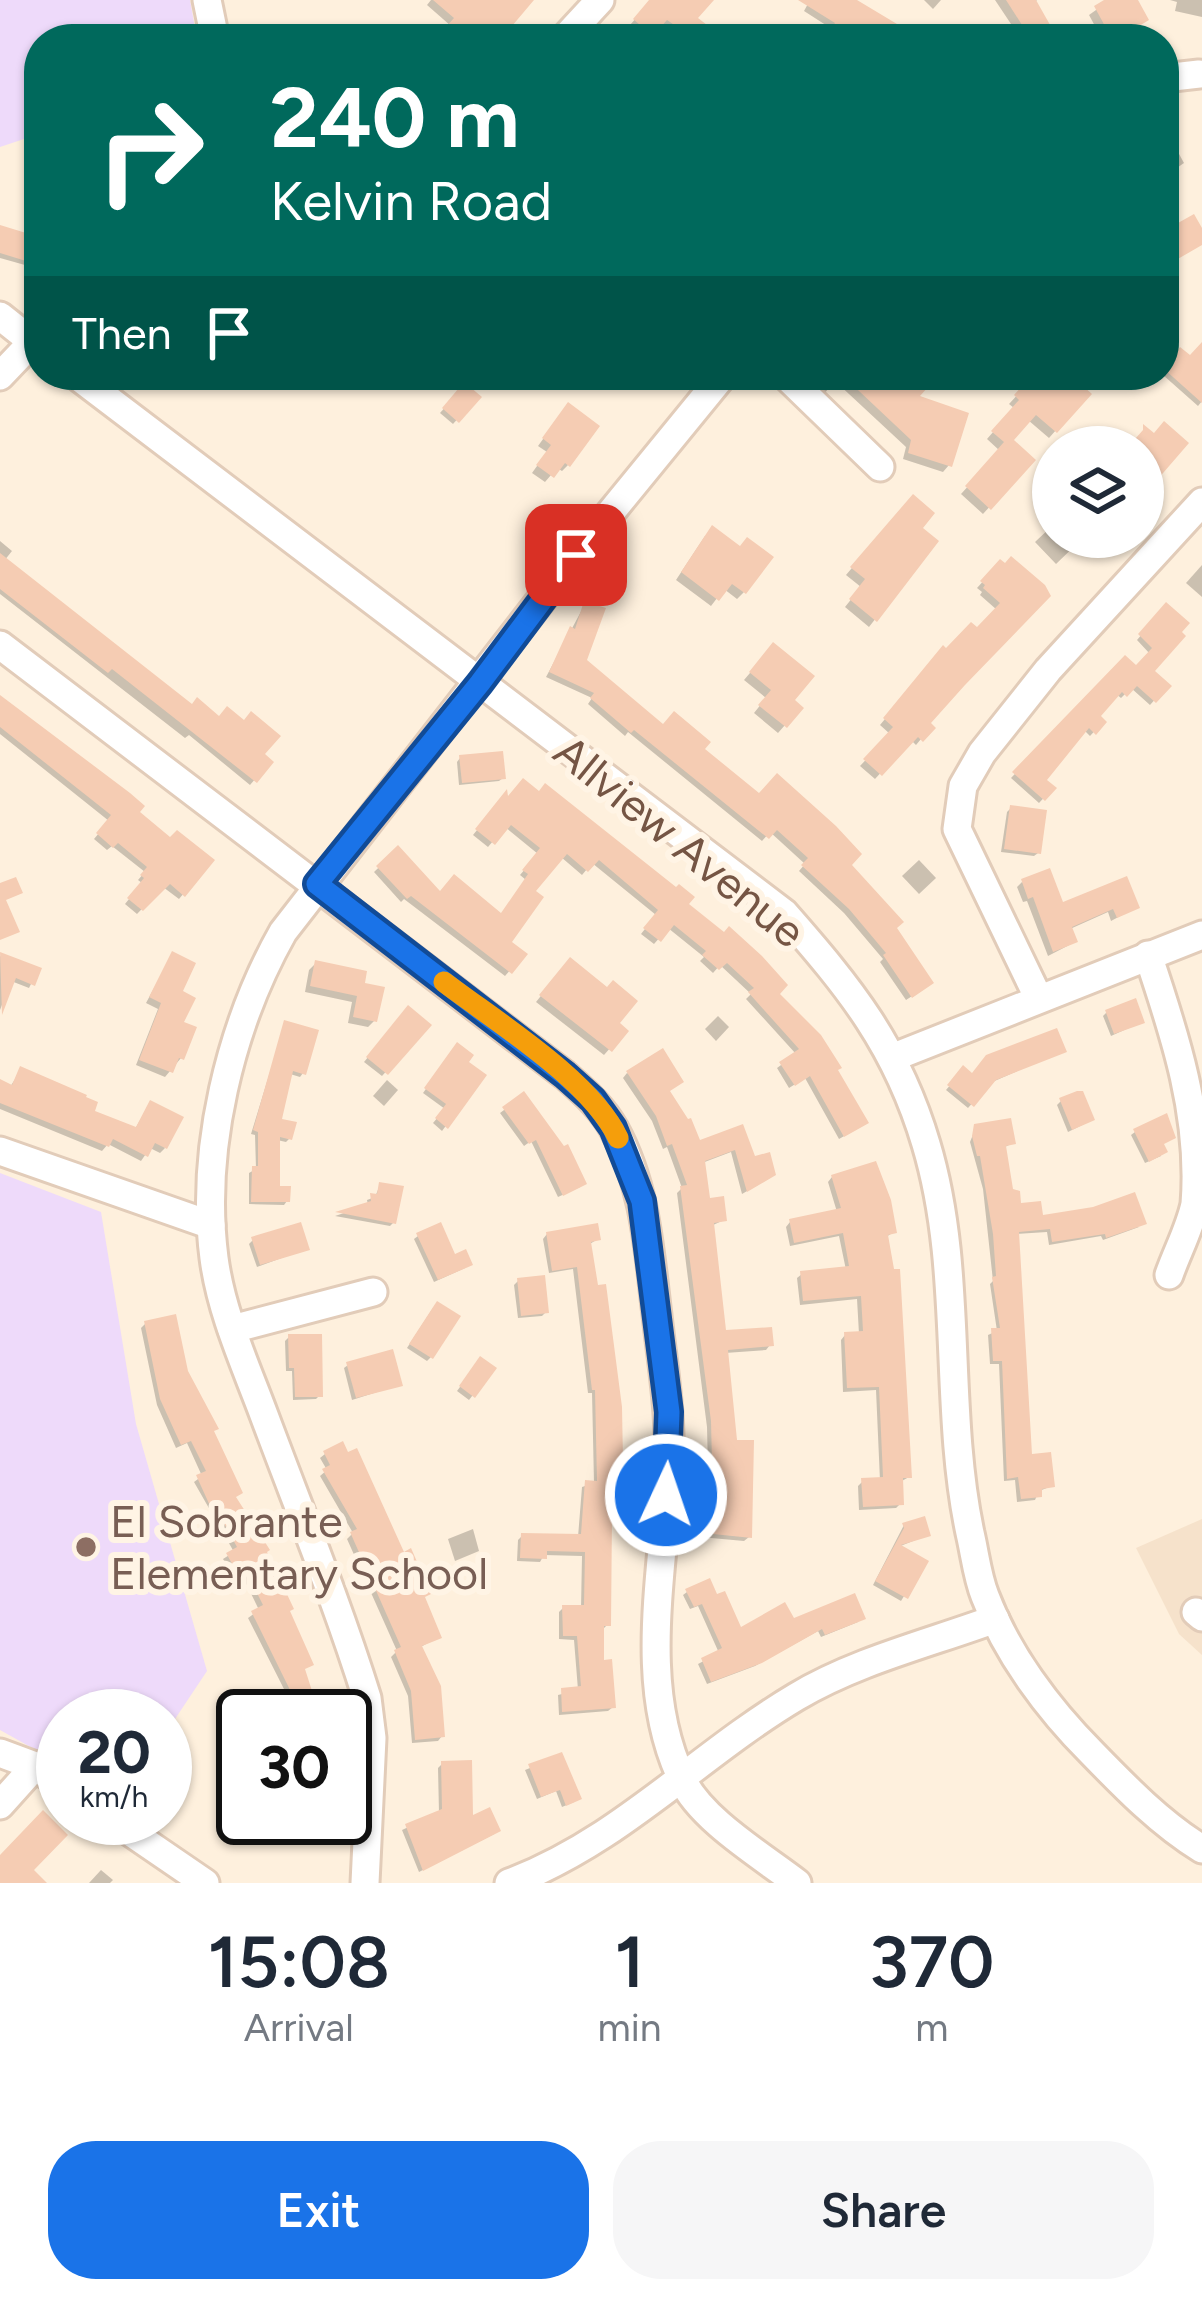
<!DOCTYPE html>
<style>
:root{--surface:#fff;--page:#f6f6f7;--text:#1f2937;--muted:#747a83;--accent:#1a73e8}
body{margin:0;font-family:Figtree,sans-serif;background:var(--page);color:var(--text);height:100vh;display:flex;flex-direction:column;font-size:45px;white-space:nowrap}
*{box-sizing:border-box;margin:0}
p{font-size:39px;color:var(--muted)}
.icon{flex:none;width:66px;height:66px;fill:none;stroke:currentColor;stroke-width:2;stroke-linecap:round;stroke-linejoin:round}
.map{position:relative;height:1883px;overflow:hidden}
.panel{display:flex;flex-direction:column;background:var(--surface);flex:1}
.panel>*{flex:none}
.banner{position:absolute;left:24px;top:24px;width:1155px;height:366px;border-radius:48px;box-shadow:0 3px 9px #0004;background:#00695c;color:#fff;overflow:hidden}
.tools{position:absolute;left:1032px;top:426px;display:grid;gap:24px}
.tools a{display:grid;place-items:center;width:132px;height:132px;border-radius:50%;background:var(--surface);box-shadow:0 3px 9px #0004;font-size:60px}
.speed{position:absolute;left:36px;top:1689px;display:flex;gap:24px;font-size:60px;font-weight:700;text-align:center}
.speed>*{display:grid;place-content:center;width:156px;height:156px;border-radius:50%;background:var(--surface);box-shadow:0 3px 9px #0004;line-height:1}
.speed small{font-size:30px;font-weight:400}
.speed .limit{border:6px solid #111;border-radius:18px;background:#fff;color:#111}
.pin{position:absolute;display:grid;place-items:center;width:102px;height:102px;color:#fff;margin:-51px;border-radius:24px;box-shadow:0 6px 18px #0006}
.me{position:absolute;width:132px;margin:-66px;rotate:3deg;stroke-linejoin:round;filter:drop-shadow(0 0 9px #0008)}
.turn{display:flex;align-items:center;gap:42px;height:252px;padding:0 48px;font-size:54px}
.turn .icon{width:156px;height:156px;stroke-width:2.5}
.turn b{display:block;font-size:84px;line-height:102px}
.then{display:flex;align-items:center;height:114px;padding:0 48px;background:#0003;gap:24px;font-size:45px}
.eta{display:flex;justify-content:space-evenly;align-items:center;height:204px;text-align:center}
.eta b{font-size:72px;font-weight:600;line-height:84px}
.action{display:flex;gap:24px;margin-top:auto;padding:24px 48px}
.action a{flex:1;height:138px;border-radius:48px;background:var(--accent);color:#fff;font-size:48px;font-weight:600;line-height:138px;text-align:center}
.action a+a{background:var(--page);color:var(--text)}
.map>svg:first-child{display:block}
.residential{fill:#f6e2cb}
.education{fill:#eedafa}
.shadow{fill:#0003}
.building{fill:#f5ccb3}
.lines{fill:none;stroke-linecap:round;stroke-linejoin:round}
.minor-casing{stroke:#e2ccb9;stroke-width:33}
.minor{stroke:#fff;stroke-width:27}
.route-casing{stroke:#114b97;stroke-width:30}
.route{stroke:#1a73e8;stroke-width:21}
.slow{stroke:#f59e0b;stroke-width:21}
.education-dot{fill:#8d6e63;stroke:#fff4e5;stroke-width:4.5}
.labels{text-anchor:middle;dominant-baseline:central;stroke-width:12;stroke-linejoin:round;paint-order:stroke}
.street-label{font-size:45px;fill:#755544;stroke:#fff4e5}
.education-label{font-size:45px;fill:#785e54;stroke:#fff4e5;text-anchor:start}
</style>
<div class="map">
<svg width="1202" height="1883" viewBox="0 0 1202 1883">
<rect width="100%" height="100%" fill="#fef0dd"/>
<path class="residential" d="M1202,1519V1655L1179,1634L1136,1548Z"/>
<g class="education">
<path d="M0,0H190L197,39H39V134L0,147Z"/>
<path d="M0,1173L101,1212L136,1424L207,1671L165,1734V1716H63V1765L0,1730Z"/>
</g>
<g class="shadow">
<path d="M431,0H531L497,39H438L451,26L427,5Z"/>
<path d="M652,0H710L694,18L702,26L691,39H681L661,22L646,39L630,25Z"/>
<path d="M810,0H851L913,39H834L828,36L832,29L804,11Z"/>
<path d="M924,0H941L933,9Z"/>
<path d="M995,0H1037L1034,3L1055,39H1021Z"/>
<path d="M1110,0H1135L1139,26L1136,39H1102L1089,15Z"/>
<path d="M1170,0H1202V17L1175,11L1177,2Z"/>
<path d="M1167,132L1184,163L1164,177V133Z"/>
<path d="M0,229L39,240V252L32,267L0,258Z"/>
<path d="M1181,351L1190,359L1202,357V401L1198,406L1163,375Z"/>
<path d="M800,375H911L914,398L949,465L943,472L903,459L906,447L835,381L823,395Z"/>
<path d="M1059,375H1066L1088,394L1049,438L1028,420L1010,440L1032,460L983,514L961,494L1000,451L987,439L1014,408L1009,404L1031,380L1044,392Z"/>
<path d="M464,386L477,397L453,424L440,413Z"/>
<path d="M562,413L568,465L562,471L557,468L545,482L532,473L547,452L538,446Z"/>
<path d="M906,504L919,528L935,542L869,627L845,607L861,587L846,575Z"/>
<path d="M1053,525V537H1084L1056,564L1035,542Z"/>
<path d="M705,536L744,592L737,599L724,589L711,606L676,580Z"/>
<path d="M0,541L12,551L4,561L191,707L270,762L250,785L189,735L185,738L0,594Z"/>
<path d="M1202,565V597L1186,583Z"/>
<path d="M995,568L1042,587L927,723L921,739L916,745L911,740L875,779L860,766L890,734L880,725L943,649L946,652L977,631L997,610L980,595L982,592L977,588Z"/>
<path d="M585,604L584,661L663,728L701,750L848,865L894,928L926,987L906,1000L880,962L883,959L844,913L799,871L805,864L770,832L762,841L628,732L625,736L588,704L592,698L546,677Z"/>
<path d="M1166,606L1151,671L1167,686L1150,705L1131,688L1121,698L1116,694L1096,716L1103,722L1090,736L1084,730L1043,780L1053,788L1039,803L1011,778L1125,659L1136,669L1150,654L1137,640Z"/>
<path d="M767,653L791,700L800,708L778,733L754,713L766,698L744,680Z"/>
<path d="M0,698L170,841L211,861L179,899L163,887L137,914L125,904L142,883L138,880L145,872L112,846L107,850L94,839L109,821L0,734Z"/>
<path d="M460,758L503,778L499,781L459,785L457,762Z"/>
<path d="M503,798L685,905L776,994L835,1070L860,1127L839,1139L805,1078L789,1088L777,1068L796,1054L746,999L751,994L720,965L713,973L700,961L704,957L668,928L654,944L641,934L656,915L592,863L582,875L561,857L532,892L508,943L523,955L505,976L404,899L401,902L374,872L397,850L439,895L500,917L526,880L520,875L538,854L505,827L488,847L473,835Z"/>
<path d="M1011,808L1038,853L1034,856L1001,852L1007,812Z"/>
<path d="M919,860L936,878L919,894L902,876Z"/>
<path d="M1022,882L1062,906L1137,907L1111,921L1108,912L1070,929L1075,942L1048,956L1027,901L1023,902L1017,887Z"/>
<path d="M172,955L179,993L181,1058L165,1077L136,1065L158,1009L146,1003Z"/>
<path d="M0,956L38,970L29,988L11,981L0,1010Z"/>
<path d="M316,963L361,985L375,1020L368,1027L348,1023L352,1002L305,992L309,970Z"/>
<path d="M565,966L625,1031L604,1055L536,1002Z"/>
<path d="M408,1009L428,1025L382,1076L364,1062Z"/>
<path d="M1107,1012L1142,1022L1111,1036L1103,1016Z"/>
<path d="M718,1016L729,1027L716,1041L705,1029Z"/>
<path d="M285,1023L303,1073L300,1077L290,1074L278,1121L290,1138L286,1142L277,1140V1189L287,1201L284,1205L249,1204V1173L256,1169L255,1135L251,1134Z"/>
<path d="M454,1050L483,1076L442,1131L433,1123L445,1109L423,1093Z"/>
<path d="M1063,1051L990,1083L968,1108L946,1090L964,1069L972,1076Z"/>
<path d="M21,1070L91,1113L135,1129L150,1103L165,1148L160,1153L150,1148L141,1161L108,1144L102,1151L0,1109V1082L10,1087Z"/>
<path d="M627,1073L667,1092L698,1143L741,1128L753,1160L768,1179L742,1194L731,1152L702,1163L707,1202L724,1220L711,1226L723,1334L770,1345L766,1350L725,1353L749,1537L744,1541L700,1537L702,1512L709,1508L707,1427L677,1193L682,1188L667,1147L663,1149L652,1121L623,1078Z"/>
<path d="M387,1080L398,1090L384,1106L373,1096Z"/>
<path d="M523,1096L580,1187L558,1197L531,1141L524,1146L500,1113Z"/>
<path d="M1061,1101L1092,1120L1068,1132L1057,1105Z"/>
<path d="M976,1127L1013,1143L1003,1148L1010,1191L1019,1206L1040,1218L1139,1227L1103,1240L1101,1236L1049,1245L1047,1232L1016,1234L1029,1457L1052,1486L1039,1491L1035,1500L1017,1502L1015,1480L1004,1481L999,1364H990L988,1335L997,1331L990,1284L993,1281L983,1189L970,1142Z"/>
<path d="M1135,1132L1161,1145V1156L1145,1163L1131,1135Z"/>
<path d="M832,1177L894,1232L886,1237L909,1477L900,1482L901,1503L896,1508L859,1510L858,1486L863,1481H880L876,1390L843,1392L841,1340L845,1335L859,1334L857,1299L800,1305L797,1278L802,1274L846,1270L839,1236L790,1246L786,1227L790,1222L837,1212L828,1182Z"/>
<path d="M380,1185L394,1222L390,1226L335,1216L368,1205L367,1200L375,1197Z"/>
<path d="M547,1234L598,1239L588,1245L620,1460L613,1464L608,1624L603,1629L601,1663L613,1707L608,1711L559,1715L558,1695L578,1690L574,1640L559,1639V1612L563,1608H581L582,1556L544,1555L540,1562L517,1561L518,1540L522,1536L578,1537L582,1487L594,1483L592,1393H588L573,1269L549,1273L543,1239Z"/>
<path d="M418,1236L454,1258L465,1268L434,1282L414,1239Z"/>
<path d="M253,1240L306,1249L257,1267L249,1244Z"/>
<path d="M518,1281L546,1312L542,1316L518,1318L514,1285Z"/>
<path d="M433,1308L431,1357L427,1361L407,1348Z"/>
<path d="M145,1324L185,1372L234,1498L287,1612L317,1716H276L288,1711L284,1698L287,1695L248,1618L259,1610L238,1567L230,1571L223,1559L234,1552L194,1482L202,1476L187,1443L176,1448L157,1405L141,1328Z"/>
<path d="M289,1337L320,1395L316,1399L293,1400L292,1371H286L285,1341Z"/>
<path d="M477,1364L493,1369L469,1400L457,1391Z"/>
<path d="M348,1365L399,1385L352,1400L344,1368Z"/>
<path d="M325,1454L402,1556L438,1637L419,1648L442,1736L438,1741L412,1743L408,1696L391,1657L397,1651L347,1539L353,1533L320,1476L327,1470L320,1458Z"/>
<path d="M904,1525L928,1535L898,1547L925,1562L901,1601L873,1585Z"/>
<path d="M473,1529L479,1551L455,1561L448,1539Z"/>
<path d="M687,1592L740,1631L792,1622H858L821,1637L818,1631L755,1666L707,1684L698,1664L719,1653L698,1606L690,1609L683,1595Z"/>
<path d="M560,1756L574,1802L562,1807L556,1791L537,1799L525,1770Z"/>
<path d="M442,1764L470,1820L494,1834L419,1872L402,1830L439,1813L438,1768Z"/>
<path d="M101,1870L113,1880L110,1883H89Z"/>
</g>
<g class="building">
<path d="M433,0H534L501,39H435L454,18Z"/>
<path d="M649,0H714L698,18L707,25L695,39L667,20L653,36L633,19Z"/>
<path d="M798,0H857L922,39H847L831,30L835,23Z"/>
<path d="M1006,0H1036L1058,39H1031Z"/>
<path d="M1104,0H1138L1149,20L1139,26L1147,39H1112L1094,6Z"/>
<path d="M1164,199L1178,223L1194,214L1202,228V245L1164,267Z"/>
<path d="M0,225L39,237V265L0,253Z"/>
<path d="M1202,342V403L1164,369L1180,347L1190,355Z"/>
<path d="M842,375H915L928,387L920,396L969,413L952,467L908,453L911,440Z"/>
<path d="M1056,375H1071L1092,394L1057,433L1036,415L1014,440L1036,460L991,510L965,486L1004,442L991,431L1019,400L1014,395L1031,376L1044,388Z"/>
<path d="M464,382L482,397L459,423L442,408Z"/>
<path d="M568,402L600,426L570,467L565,463L554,478L536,465L551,445L542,438Z"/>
<path d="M1164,421L1189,443L1157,480L1143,467V447H1128L1143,430V424L1154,433Z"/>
<path d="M913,494L935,513L923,528L939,541L877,622L849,599L865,579L850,567Z"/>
<path d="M712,525L740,546L747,537L774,557L746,594L732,584L719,601L681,572Z"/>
<path d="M0,553L192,704L197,697L219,716L227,706L244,720L251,711L281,736L265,754L274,762L257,783L112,669L108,673L0,589Z"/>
<path d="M1011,556L1045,585L1051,596L965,685L931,723L936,728L923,742L918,737L882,776L863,759L893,727L883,718L943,645L946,648L971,622L977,627L1000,603L983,588L985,585L980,581L1000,559L1005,563Z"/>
<path d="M584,601L606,608L587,660L663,724L674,711L711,742L705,749L759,793L777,773L836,826L862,854L852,865L904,922L897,928L934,983L912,998L883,955L886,953L849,909L801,865L808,858L777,830L769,839L634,730L631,733L590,698L594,693L549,672L570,626L575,629Z"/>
<path d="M1166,602L1190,623L1182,632L1186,636L1155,671L1172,686L1156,703L1137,686L1127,697L1122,692L1101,716L1107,722L1096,735L1089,728L1047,780L1057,788L1045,801L1012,772L1125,655L1136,665L1152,648L1138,634Z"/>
<path d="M773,642L815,676L795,700L804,708L787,728L758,705L771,690L749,672Z"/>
<path d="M0,695L130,793L145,806L140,812L170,837L177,830L215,860L185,897L170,884L143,911L127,898L144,878L140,875L147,867L118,843L113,848L96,833L111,815L0,727Z"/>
<path d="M503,751L506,779L462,783L459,755Z"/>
<path d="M523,778L539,791L545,783L676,887L679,884L695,897L689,904L724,932L729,926L762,956L788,985L780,994L821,1035L842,1068L838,1070L869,1123L844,1137L810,1076L795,1086L779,1062L799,1049L748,992L754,988L727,963L719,970L702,955L706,951L674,925L661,942L643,928L658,910L599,860L588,872L567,854L536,891L544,897L512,942L528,954L512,974L411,896L407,899L376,866L398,845L440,891L454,874L501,913L528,874L522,870L540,848L511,825L495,845L475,829L507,789L508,796Z"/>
<path d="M1010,805L1047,810L1041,854L1004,849Z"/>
<path d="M1050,868L1063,902L1127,876L1140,908L1117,918L1113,909L1072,927L1078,942L1053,952L1033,897L1028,899L1021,879Z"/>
<path d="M16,877L23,893L6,900L20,932L0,940V883Z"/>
<path d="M172,951L196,963L183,991L196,998L184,1022L197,1027L184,1060L179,1058L173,1073L139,1060L161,1003L149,997Z"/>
<path d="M0,952L42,968L35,986L16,978L2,1015Z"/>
<path d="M570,957L607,987L613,980L638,1001L620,1023L629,1031L612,1052L539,995Z"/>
<path d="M315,960L367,971L365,983L385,987L377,1022L353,1017L357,996L310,986Z"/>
<path d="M1136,998L1145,1023L1114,1034L1105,1010Z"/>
<path d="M408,1005L432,1025L388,1075L366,1057Z"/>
<path d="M284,1020L319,1030L306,1075L293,1071L282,1119L297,1122L292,1140L280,1137V1186H291L290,1202H251L252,1166H258V1132L253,1130Z"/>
<path d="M1057,1028L1067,1052L996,1080L974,1107L947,1085L963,1065L972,1073L986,1055Z"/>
<path d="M457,1042L474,1055L469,1062L487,1075L448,1129L435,1118L446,1104L424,1088Z"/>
<path d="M663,1048L684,1082L670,1091L688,1119L691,1118L700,1140L743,1124L755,1156L770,1152L776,1175L747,1192L735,1150L705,1161L710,1198L724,1196L727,1221L714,1223L726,1330L772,1327L774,1346L728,1350L737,1440H754L752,1538L703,1533L706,1505H713L711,1421L680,1186L687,1185L672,1144L667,1146L656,1116L626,1071Z"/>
<path d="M20,1066L87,1095L86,1097L98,1102L95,1111L136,1127L150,1100L184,1117L167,1149L155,1143L148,1157L113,1139L109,1147L0,1103V1079L12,1085Z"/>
<path d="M524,1091L564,1146L568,1144L587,1184L563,1196L536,1140L529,1144L502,1107Z"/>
<path d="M1077,1091H1083L1095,1120L1072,1130L1059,1098Z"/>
<path d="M1167,1113L1176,1138L1164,1144L1168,1152L1149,1162L1133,1129Z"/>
<path d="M1011,1118L1016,1144L1006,1146L1013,1189L1020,1191L1021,1203L1041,1201L1043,1215L1093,1207L1135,1192L1147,1224L1106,1238L1105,1234L1052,1242L1050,1229L1019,1232L1032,1454L1051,1452L1055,1487L1042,1489V1497L1021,1499L1018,1477L1007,1479L1002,1361H993L991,1328H1000L992,1277L996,1276L993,1234L980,1156H977L972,1136L974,1124Z"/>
<path d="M876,1161L891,1200L897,1233L888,1235L894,1269H900L912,1478H903L904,1505L863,1507L861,1478L883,1477L879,1387L847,1388L844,1332L863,1331L861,1296L803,1301L800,1271L849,1266L843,1233L794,1243L789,1219L841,1208L831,1175Z"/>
<path d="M379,1182L404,1186L396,1224L335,1212L371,1201L370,1193L377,1194Z"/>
<path d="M301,1222L310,1250L260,1265L251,1237Z"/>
<path d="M441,1222L455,1254L466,1249L473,1265L438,1280L416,1233Z"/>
<path d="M598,1223L601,1240L591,1242L598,1285L606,1284L622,1407L623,1461H616L612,1515L611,1626H604V1660L612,1659L616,1708L562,1712L561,1688L581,1686L577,1636H563L562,1605H584L585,1552L547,1551V1559L520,1558L521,1533L581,1534L585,1480L597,1481L595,1390H592L577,1267L552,1271L546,1232Z"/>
<path d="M545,1275L549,1313L521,1316L517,1278Z"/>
<path d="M437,1301L461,1316L433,1359L409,1344Z"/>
<path d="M176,1314L188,1371L219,1429L214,1431L243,1493L236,1497L270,1550L267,1552L294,1609L290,1611L314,1665L305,1669L320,1716H295L287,1691L290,1690L251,1611L263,1605L243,1565L235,1569L226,1553L237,1547L215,1507L211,1508L196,1475L206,1471L191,1441L181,1445L160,1399L144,1321Z"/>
<path d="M288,1334H322L323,1397H295L294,1368H289Z"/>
<path d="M393,1349L403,1386L356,1398L346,1362Z"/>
<path d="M480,1356L497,1368L475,1398L459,1386Z"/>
<path d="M343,1441L348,1452L357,1448L404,1552L411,1548L431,1594L425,1597L442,1638L422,1646L441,1686L445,1737L415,1740L411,1691L394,1650L401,1647L350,1532L357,1529L322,1469L330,1465L323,1451Z"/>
<path d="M925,1516L931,1536L901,1545L929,1561L908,1599L875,1581L904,1528L902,1523Z"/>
<path d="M710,1578L717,1594L725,1591L741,1627L785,1602L794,1618L855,1593L866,1619L825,1635L822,1629L762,1663L711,1682L701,1658L722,1648L702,1604L694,1607L685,1589Z"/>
<path d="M562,1752L582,1799L566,1806L560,1790L541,1797L528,1764Z"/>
<path d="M472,1760L473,1815L490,1807L501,1831L423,1871L405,1824L442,1809L441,1761Z"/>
<path d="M43,1810L68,1835L34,1870L47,1883H0V1855Z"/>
</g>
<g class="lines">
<defs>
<g id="minor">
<path d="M207,0L215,39"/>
<path d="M564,39L600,0"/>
<path d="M1164,78L1199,74"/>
<path d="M0,316L39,347"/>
<path d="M76,375L784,913C850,988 897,1046 926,1144C964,1270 943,1405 970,1533C975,1554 977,1576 985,1596C1007,1654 1048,1709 1092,1753C1125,1787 1161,1824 1202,1849"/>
<path d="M785,375L880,467"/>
<path d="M0,376L39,335"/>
<path d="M0,645L565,1075C583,1091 602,1107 614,1129C646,1187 649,1252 657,1315C662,1361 670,1406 669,1452C667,1558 634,1679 682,1779C700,1819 762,1856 797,1883"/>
<path d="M1148,955C1175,1035 1202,1117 1195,1204C1190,1228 1177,1252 1169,1275"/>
<path d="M1038,997L957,829L963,786L982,753L1048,670L1202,502"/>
<path d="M894,1057L1202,935"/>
<path d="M0,1151L211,1225"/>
<path d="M232,1329L373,1292"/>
<path d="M1196,1612L1202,1617"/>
<path d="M0,1753L35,1766L63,1786"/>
<path d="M0,1805L35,1766"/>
<path d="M110,1818L205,1883"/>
<path d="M365,1883L372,1738L367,1698C337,1602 299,1509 264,1415C245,1364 221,1312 214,1258C200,1150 230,1026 283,932L576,555L723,375"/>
<path d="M509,1883C619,1842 697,1756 796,1697C856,1661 930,1643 995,1619"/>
</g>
</defs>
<use href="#minor" class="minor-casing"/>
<use href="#minor" class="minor"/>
</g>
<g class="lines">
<defs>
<path id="route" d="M576,555L480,683L317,884L565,1075L593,1100L613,1128L642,1201L669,1412L666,1495"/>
</defs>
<use href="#route" class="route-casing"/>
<use href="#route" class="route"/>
<path class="slow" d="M444,982C495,1021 591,1080 618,1138"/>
</g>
<circle class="education-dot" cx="86" cy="1547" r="12"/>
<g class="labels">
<g class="street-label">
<text transform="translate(680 841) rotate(39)">Allview Avenue</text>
</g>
<g class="education-label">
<text x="110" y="1521">El Sobrante<tspan x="110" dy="52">Elementary School</tspan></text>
</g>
</g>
</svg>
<div class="tools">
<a><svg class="icon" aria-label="layers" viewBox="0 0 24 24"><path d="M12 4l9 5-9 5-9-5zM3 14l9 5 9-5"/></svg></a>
</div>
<div class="speed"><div>20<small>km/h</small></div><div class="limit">30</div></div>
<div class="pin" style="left:576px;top:555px;background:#d93025"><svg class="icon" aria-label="arrive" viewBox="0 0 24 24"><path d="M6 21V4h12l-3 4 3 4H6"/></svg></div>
<svg class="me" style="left:666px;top:1495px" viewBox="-20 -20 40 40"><circle r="17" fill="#1a73e8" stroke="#fff" stroke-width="3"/><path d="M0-11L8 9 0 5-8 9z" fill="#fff"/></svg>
<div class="banner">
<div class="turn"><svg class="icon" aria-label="right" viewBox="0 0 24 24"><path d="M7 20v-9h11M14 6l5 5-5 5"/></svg><div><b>240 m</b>Kelvin Road</div></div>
<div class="then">Then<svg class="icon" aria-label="arrive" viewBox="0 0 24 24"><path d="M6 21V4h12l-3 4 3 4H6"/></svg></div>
</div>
</div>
<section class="panel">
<div class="eta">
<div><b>15:08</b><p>Arrival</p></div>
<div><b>1</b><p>min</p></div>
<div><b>370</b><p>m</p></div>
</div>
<div class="action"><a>Exit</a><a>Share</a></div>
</section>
